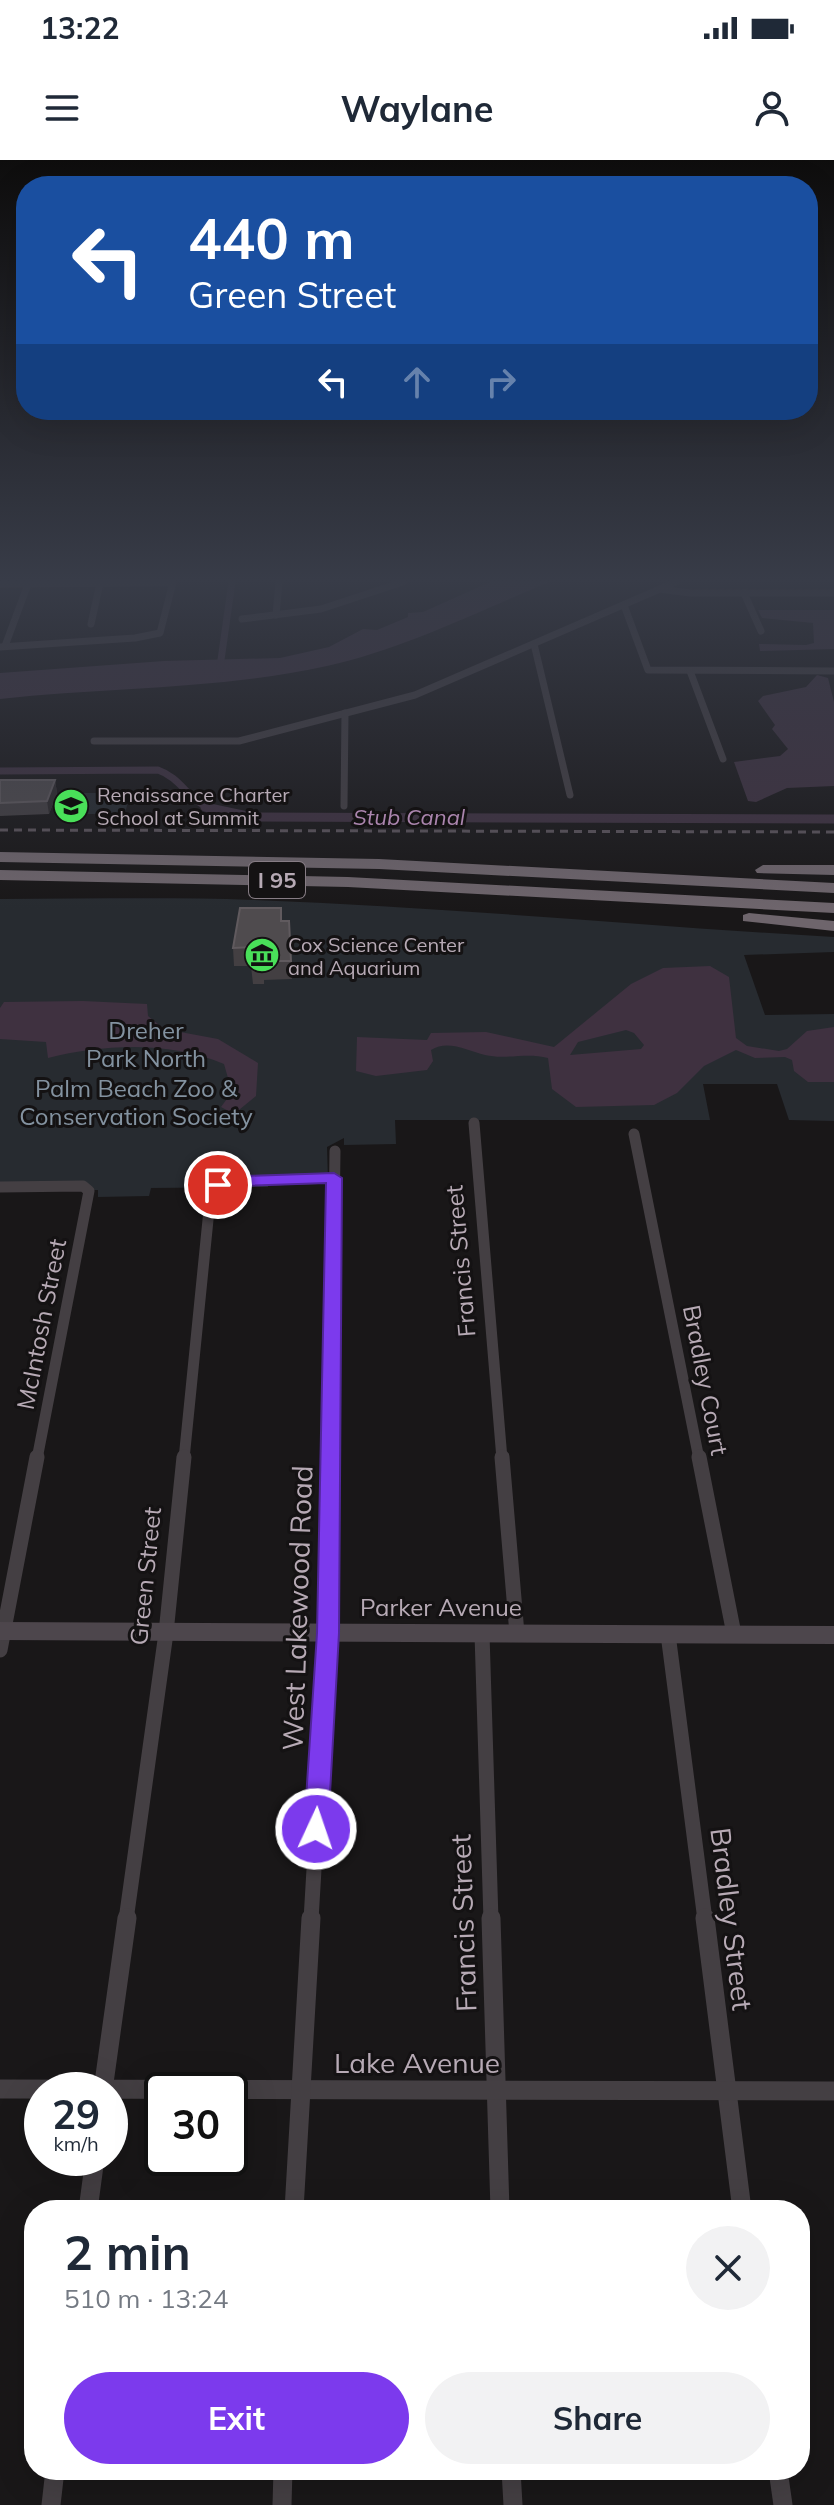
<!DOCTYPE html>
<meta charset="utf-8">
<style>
:root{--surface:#fff;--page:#f2f2f3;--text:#1f2937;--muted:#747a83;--accent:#7c3aed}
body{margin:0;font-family:Mulish,sans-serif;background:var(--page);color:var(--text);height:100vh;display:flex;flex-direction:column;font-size:30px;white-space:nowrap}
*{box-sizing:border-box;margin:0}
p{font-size:26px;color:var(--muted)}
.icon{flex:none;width:44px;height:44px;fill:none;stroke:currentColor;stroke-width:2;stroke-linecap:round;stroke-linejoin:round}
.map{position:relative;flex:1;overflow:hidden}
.sheet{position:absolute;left:24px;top:2040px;width:786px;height:280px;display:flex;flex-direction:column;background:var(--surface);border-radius:32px;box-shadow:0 8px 32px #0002}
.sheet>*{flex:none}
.top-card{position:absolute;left:16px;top:16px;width:802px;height:244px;border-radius:32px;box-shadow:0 8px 32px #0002;background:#1a4fa0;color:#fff;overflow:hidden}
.speed{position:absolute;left:24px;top:1912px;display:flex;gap:16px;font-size:40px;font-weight:700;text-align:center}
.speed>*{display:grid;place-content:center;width:104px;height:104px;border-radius:50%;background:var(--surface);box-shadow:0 8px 32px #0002;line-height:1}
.speed small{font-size:20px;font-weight:400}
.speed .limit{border:4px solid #111;border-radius:12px;background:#fff;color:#111}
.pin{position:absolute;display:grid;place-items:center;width:68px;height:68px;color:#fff;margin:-34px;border:4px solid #fff;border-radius:50%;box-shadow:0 2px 8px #0007}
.me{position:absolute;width:88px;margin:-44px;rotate:3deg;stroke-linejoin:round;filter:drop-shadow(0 0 6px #0008)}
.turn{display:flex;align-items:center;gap:28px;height:168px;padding:0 40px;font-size:36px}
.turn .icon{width:104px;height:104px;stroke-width:2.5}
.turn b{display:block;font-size:56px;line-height:68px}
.lanes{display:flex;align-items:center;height:76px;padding:0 40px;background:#0003;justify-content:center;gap:40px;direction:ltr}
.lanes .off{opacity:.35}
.round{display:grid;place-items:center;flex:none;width:84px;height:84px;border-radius:42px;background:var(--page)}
.summary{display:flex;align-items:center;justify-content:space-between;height:136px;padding:0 40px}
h1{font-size:48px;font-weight:700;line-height:60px}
.button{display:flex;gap:16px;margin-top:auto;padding:16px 40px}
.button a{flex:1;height:92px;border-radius:48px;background:var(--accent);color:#fff;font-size:32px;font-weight:700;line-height:92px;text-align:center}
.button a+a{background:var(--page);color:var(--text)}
.status{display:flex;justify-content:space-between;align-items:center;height:56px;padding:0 40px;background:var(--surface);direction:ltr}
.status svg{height:22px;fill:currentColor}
header{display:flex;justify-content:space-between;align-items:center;height:104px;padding:0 40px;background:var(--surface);font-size:36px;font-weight:700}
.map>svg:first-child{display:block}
.green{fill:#272b30}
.water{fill:#3f3140;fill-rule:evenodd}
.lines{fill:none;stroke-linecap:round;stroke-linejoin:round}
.canal-far1{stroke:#3f3140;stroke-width:7}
.canal{stroke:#3f3140;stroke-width:9}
.street-far3{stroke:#443f43;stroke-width:7}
.street-far2{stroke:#443f43;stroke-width:11}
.street-far1{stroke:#443f43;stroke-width:15}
.street{stroke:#443f43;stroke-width:19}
.secondary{fill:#4d464c;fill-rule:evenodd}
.highway{fill:#6e656c;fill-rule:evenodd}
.rail{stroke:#5c545b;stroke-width:3;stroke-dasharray:8 6;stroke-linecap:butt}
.wall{fill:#433f42}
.shaded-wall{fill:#2d2a2c}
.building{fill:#4f4b4e;stroke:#605a5e;stroke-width:2}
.route{fill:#7c3aed;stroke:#51269a;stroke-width:2}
.labels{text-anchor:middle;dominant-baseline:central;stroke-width:6;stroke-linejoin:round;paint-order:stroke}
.far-poi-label{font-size:20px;fill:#b7aab5;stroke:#141213;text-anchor:start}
.far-water-label{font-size:22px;font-style:italic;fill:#ab85ae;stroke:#141213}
.shield{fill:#141213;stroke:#867c84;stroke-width:2}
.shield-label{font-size:22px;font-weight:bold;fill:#b7aab5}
.park-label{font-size:24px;fill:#8392a0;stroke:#141213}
.street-label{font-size:24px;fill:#b7aab5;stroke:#141213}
.near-street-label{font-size:28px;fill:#b7aab5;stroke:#141213}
</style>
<div class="status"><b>13:22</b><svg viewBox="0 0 49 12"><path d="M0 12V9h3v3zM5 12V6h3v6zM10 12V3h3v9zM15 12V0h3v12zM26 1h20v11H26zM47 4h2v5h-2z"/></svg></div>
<header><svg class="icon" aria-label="menu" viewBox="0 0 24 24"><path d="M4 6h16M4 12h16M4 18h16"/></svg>Waylane<svg class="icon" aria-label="person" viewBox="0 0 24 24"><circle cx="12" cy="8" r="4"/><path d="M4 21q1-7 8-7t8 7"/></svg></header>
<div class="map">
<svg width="834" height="2345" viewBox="0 0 834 2345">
<rect width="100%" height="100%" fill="#191718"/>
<g class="green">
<path d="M71,633H130L125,654H64Z"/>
<path d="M0,739C85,739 170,737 254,740C448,747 641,766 834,777V792L744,795L765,855L834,854V961L789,960L777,924H703L710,960H395L396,984L344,985V978L327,987L328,1021L268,1023V1027L151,1028L149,1036L98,1037V1030H0Z"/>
</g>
<g class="water">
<path d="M490,422H549C477,452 403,489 327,506C219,530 109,527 0,539V513L164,501L280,498L329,487L363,469L377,470L408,457V453L423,452Z"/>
<path d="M834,450V489L760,491L759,484L806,485L814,483L813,463L762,458L758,450Z"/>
<path d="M817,515L828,518L834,542V626L787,628L756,642L748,641L734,602L780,596L788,589L772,569L775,565L758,541L763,536L806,527Z"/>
<path d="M710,806L729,817L736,878L747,886L779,891L787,889L807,871L834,867V922H808L794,911L792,900L785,897L755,898L736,890L704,906L677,933L654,945L576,947L552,929L548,898C526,892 506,900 485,895C468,891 448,879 431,890L433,901L427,910L376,916L356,911L357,877L427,880L431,873L486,872L554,887L631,824L663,808ZM626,870L634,873L644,885L641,889L570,895L578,882Z"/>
<path d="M83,841L147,844L148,856L164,869L218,879L258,903L256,936L234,954L221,947L232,932L224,904C169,881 105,884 48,898L46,882L0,879V848L4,842Z"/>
</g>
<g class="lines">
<g class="canal-far1">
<path d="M219,514L232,422"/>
<path d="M0,611L158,610C182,618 190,644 214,649"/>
</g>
<path class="canal" d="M205,647L252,657L834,659"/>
<g class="street-far3">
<path d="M0,424L172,423"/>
<path d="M659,429L690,433H834"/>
<path d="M744,433L761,471"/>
<path d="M624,445L648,510L834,511"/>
<path d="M276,455L279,422"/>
<path d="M242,459L321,449L403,422"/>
<path d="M91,464L100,423"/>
<path d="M534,484L570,635"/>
<path d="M5,486L28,424"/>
<path d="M0,487L135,478L160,473L173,422"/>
<path d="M690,511L723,599"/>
<path d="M94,581H239L415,535L676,422"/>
<path d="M344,646L345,553"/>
</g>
<g class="street-far2">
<path d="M474,963L502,1299"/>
<path d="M634,974L699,1299"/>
<path d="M0,1027L83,1026L89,1031L37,1299"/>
<path d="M184,1299L211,1030L235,1021L334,1018"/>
<path d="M331,1299L335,991"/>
</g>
<g class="street-far1">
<path d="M502,1297L517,1474"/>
<path d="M699,1297L734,1474"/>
<path d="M482,1474L491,1760"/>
<path d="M668,1474L705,1760"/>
<path d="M0,1490L37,1297"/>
<path d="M126,1760L166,1473L184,1297"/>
<path d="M311,1760L328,1473L331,1297"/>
</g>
<g class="street">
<path d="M491,1758L500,2050"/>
<path d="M705,1758L742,2050"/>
<path d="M0,1929L834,1931"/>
<path d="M103,1930L127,1758"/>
<path d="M88,2050L95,1998"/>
<path d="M294,2050L311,1758"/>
<path d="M511,2310L513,2345"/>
<path d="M778,2310L783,2345"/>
<path d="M51,2345L55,2310"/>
<path d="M282,2345L283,2310"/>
</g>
<path class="secondary" d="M0,1462L834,1466V1484L0,1480Z"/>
<g class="highway">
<path d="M0,692L379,699L834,723V733L379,709L0,702Z"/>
<path d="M763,705H834V715L757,713L755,710Z"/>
<path d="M0,710L348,717L834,743V753L348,727L0,720Z"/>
<path d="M749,753L834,761V771L743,761V755Z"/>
</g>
<path class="rail" d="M0,670L834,672"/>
</g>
<g class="wall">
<path d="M0,620H55L57,633L49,654L0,656Z"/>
<path d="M282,761H289L292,819L264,820V824H253L251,806H234L233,788Z"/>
</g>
<path class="shaded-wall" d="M55,620L57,633L49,654L47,641Z"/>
<g class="building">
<path d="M0,620H55L47,641L0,643Z"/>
<path d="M240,748H281V761H289L291,801H263L262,805H251L253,787L233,788Z"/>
</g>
<linearGradient id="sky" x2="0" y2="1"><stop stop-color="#0e0d0d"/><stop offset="0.56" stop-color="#383c48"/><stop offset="1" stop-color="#383c48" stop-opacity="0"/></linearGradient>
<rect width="834" height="750" fill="url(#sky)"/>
<path class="route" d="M334,1013L342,1018L339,1473L328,1669L324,1677L316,1680L307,1677L304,1669L317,1473L326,1023L243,1026L218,1030L210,1025L243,1016Z"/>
<defs>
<symbol id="school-disc" viewBox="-11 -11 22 22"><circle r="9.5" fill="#49df59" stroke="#141213"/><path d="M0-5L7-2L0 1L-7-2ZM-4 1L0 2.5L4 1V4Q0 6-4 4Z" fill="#111"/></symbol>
<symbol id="museum-disc" viewBox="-11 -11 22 22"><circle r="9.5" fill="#49df59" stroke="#141213"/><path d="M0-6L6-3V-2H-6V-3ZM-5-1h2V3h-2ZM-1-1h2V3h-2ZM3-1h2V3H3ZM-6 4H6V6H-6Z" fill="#111"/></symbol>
</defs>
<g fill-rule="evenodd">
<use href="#school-disc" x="51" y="626" width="40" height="40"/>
<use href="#museum-disc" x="242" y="775" width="40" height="40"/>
</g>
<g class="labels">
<g class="far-poi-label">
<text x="97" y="634">Renaissance Charter<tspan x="97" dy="23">School at Summit</tspan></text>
<text x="288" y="784">Cox Science Center<tspan x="288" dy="23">and Aquarium</tspan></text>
</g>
<g class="far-water-label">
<text x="409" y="657">Stub Canal</text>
</g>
<rect class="shield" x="249" y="702" width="56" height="36" rx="6"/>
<g class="shield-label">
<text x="277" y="720">I 95</text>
</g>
<g class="park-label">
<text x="146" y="870">Dreher<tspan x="146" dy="28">Park North</tspan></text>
<text x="136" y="928">Palm Beach Zoo &amp;<tspan x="136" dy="28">Conservation Society</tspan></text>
</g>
<g class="street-label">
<text transform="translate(460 1101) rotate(-95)">Francis Street</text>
<text transform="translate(41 1164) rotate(-79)">McIntosh Street</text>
<text transform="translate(706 1220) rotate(79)">Bradley Court</text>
<text transform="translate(145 1416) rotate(-84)">Green Street</text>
<text x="441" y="1447">Parker Avenue</text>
</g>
<g class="near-street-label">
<text transform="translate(297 1448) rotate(-88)">West Lakewood Road</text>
<text transform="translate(732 1759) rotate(83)">Bradley Street</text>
<text transform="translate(463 1763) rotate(-92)">Francis Street</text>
<text x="417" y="1902">Lake Avenue</text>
</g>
</g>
</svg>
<div class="speed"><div>29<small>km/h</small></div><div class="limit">30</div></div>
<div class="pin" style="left:218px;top:1025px;background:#d93025"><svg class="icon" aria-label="arrive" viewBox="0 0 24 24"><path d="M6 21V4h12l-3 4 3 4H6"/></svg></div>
<svg class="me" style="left:316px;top:1669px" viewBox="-20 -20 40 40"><circle r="17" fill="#7c3aed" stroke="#fff" stroke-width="3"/><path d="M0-11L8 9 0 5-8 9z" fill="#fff"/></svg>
<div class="top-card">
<div class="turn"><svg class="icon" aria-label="left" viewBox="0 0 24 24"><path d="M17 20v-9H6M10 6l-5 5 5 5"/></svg><div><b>440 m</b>Green Street</div></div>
<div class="lanes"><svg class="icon" aria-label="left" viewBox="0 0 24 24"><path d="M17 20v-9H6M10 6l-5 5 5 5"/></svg><svg class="icon off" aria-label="ahead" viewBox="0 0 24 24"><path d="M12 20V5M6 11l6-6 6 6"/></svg><svg class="icon off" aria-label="right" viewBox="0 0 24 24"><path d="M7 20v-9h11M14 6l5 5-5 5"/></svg></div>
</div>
<section class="sheet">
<div class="summary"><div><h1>2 min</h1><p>510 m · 13:24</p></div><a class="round"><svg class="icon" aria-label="close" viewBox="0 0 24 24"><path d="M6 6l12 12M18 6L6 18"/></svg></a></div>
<div class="button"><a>Exit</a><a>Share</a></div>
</section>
</div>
